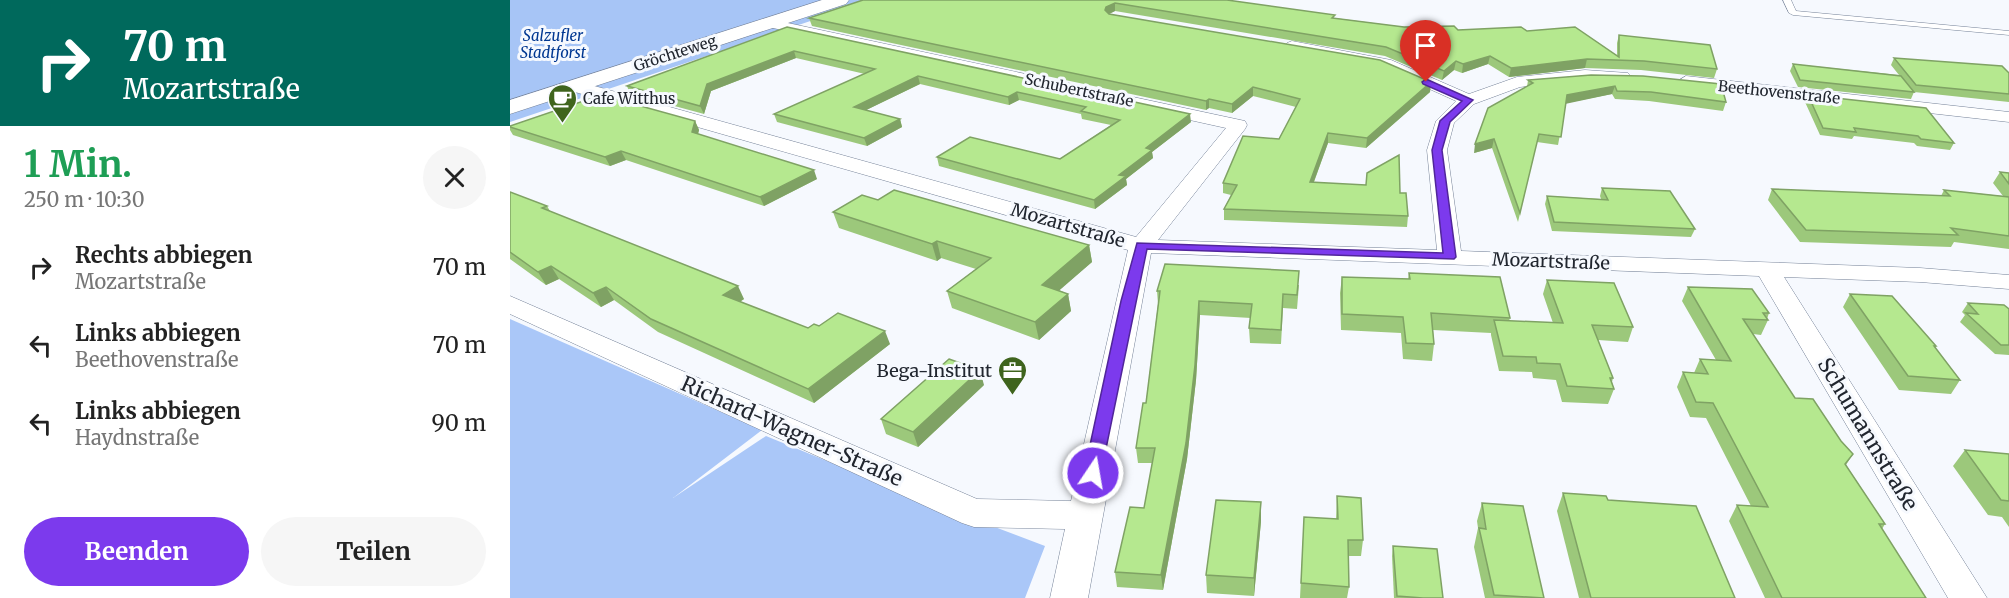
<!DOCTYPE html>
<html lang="de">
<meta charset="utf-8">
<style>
:root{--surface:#fff;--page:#f6f6f6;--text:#222;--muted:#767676;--accent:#7c3aed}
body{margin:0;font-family:Merriweather,serif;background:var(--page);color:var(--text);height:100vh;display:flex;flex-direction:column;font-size:22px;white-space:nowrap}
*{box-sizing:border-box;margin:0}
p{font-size:20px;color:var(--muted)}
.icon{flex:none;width:33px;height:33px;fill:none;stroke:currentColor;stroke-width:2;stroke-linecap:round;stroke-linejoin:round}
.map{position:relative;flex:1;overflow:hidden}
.drawer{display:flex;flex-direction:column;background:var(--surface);width:510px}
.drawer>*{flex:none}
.banner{background:#00695c;color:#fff;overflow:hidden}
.pin{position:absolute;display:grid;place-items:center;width:51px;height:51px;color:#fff;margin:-62px -26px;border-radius:50% 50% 50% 0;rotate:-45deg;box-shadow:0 0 6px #0007}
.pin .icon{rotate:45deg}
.me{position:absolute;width:66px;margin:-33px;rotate:12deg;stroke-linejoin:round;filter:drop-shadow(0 0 4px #0008)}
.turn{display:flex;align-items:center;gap:21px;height:126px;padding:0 24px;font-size:27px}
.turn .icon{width:78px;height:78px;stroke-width:2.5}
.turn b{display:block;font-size:42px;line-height:51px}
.round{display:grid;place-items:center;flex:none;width:63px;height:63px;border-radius:32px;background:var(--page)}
.overview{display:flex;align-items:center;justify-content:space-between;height:102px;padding:0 24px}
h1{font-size:36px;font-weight:700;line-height:45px;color:#1e9e55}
.button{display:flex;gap:12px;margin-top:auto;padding:12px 24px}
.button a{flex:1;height:69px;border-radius:36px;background:var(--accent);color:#fff;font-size:24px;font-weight:700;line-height:69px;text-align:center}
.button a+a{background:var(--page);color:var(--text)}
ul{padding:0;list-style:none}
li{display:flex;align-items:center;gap:18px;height:78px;padding:0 24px}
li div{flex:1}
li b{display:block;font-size:22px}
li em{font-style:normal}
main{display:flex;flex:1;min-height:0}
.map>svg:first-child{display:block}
.green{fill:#aac7f8}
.forest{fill:#a7c5f6}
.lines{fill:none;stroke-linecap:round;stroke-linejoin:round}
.lane-casing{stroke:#758298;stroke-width:1}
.street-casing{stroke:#758298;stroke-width:1}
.secondary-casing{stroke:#758298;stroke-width:1}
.lane{fill:#fff;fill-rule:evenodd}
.street{fill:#fff;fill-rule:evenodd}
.secondary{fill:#fff;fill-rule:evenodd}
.wall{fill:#9cc87b}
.shaded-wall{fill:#7fa264}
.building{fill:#b5e88f;stroke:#7fa264;stroke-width:1.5}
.route{fill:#7c3aed;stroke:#51269a;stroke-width:1.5}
.labels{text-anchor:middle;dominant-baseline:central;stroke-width:6;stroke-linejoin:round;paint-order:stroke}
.far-park-label{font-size:15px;font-style:italic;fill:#003791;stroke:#f6f9fe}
.far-street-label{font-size:15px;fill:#21262f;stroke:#f6f9fe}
.far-poi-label{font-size:15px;fill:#21262f;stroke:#f6f9fe;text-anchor:start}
.street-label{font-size:18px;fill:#21262f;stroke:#f6f9fe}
.poi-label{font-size:18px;fill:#21262f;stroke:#f6f9fe;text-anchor:end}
.near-street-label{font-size:21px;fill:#21262f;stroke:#f6f9fe}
</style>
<main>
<section class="drawer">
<div class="banner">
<div class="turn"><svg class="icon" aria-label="right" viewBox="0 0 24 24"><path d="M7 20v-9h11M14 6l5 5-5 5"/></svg><div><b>70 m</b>Mozartstraße</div></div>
</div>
<div class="overview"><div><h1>1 Min.</h1><p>250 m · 10:30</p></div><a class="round"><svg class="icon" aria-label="close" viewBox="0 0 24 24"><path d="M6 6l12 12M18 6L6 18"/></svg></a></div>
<ul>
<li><svg class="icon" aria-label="right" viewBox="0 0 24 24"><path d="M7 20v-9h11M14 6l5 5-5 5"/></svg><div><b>Rechts abbiegen</b><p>Mozartstraße</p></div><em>70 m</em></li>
<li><svg class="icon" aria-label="left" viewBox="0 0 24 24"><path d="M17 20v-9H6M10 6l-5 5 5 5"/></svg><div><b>Links abbiegen</b><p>Beethovenstraße</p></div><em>70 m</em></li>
<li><svg class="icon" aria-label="left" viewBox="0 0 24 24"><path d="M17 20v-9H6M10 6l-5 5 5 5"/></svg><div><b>Links abbiegen</b><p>Haydnstraße</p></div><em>90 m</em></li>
</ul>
<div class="button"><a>Beenden</a><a>Teilen</a></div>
</section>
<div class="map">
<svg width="1499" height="598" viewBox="0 0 1499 598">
<rect width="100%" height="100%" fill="#f6f9fe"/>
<path class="green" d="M0,319L252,430L163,498L256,436L400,495L535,546L515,598H0Z"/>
<g class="forest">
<path d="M0,0H319L0,103Z"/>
<path d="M339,0H363L0,122V113Z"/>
</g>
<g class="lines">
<defs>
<path id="lane" d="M1273,0H1281L1286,11L1499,31V35L1283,15L1279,13Z"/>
<g id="street">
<path d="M259,19L735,121L737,125L735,129L648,240L927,250L917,150L926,121L946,101L871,67L777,49L774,46L777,43L782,41L881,60L959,94L1007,77L1075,70L1118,73L1120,76L1112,81L1075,80L1010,87L964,104L944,123L937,150L951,251L1410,268L1499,275V289L1410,282L1274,277L1477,598H1438L1249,276L641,253L578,598H540L555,529L464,527L452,523L0,314V296L467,499L561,501L618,250L58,90L56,86L58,82H70L626,237L716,128L254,26L252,23Z"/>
<path d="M1176,76L1499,112V122L1170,85L1168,81Z"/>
</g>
<path id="secondary" d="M312,0H339L336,4L0,114V100Z"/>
</defs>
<use href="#lane" class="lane-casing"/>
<use href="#street" class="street-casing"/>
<use href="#secondary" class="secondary-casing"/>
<use href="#lane" class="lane"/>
<use href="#street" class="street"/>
<use href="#secondary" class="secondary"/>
</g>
<g class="wall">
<path d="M353,0H717L825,18L894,27L948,30L1017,31L1107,55V43L1109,35L1207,69L1204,78L1131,70L1075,68L999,77L978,64L952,73L944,70L932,80L875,56L605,11L599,14L921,82L920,92L856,148L818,143L804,182L890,193L898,216L897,227L714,220V209L721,195L713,193V183L769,139L786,107L743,96L722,113L699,108L696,110L302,26L299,18Z"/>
<path d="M277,27L681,122L642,152L643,158L616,179L617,185L585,209L429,166L427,157L550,159L601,125L572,119L571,114L509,100L499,105L410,84L356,110L390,119L392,127L357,146L267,122L264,114L355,74L286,58L201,91L194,114L120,94L117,86Z"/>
<path d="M1384,58L1499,73V102L1404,92L1401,99L1288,87L1280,71L1283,64L1389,75L1381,65Z"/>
<path d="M1081,75L1216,102L1213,111L1139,101L1105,99L1102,94L1056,103L1048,145L1027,142L1008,222L982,148L964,153L1017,87L1018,80Z"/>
<path d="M1298,95L1444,143L1440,150L1407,146L1404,143L1344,136L1342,139L1310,135L1295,102Z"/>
<path d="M185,121L189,130L188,134L307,179L254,206L116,160L100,166L3,135L0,130V126Z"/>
<path d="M1490,172L1499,173V249L1444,242L1441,247L1290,242L1258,200L1262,189L1431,196L1434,190L1493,196L1483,183Z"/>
<path d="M1092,188L1185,229L1181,237L1042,231L1035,204L1037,196L1091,199L1090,196Z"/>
<path d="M0,192L37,206L40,211L234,299L230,302L298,328L309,326L380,344L304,403L148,332L104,300L91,307L49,279L36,285L0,259Z"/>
<path d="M368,200L579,245L582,262L549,290L558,294L561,311L529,340L442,308L437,291L466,269L431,258L427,261L329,228L323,212Z"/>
<path d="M899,273L1000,318L999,321L1043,323L1033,294L1037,280L1123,327L1118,342L1088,340L1103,378L1102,382L1104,389L1098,404L1052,402L1046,380L1023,378L1022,372L989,371L981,335V333L923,330L924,344L922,361L893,359L891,333L831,330L830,293L832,277L898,279Z"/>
<path d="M789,285L787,309L773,308L771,344L740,343L739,328L741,318L690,315L686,380L677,459L653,590L607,587L605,572L634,508L642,463H628L626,448L636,403L648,304L647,291Z"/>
<path d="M1178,287L1259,313L1257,319L1258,320L1251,335L1243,334L1285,398L1331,441L1343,454L1336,465L1375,524L1372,529L1416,598H1255L1219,521L1227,505L1241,506L1196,418L1180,417L1167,387L1173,372L1184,373L1190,359L1206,360L1172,301Z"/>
<path d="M1340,294L1426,346L1425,348L1450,380L1441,394L1389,390L1333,307Z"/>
<path d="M1458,303L1499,309V355L1485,354L1450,322L1455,315L1452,312Z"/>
<path d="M474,385L408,447L376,434L371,419Z"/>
<path d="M1455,450L1499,454V527L1492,517L1478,515L1443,466Z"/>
<path d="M1053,493L1098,500L1225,598H1069L1047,511Z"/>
<path d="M827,496L853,540L851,556H838L839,587L837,598H790L794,517L826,519Z"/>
<path d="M972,503L1034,598H975L964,547L968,528L967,521Z"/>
<path d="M751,521L744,596L697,593L696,575Z"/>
<path d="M883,546L933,598H884L882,556Z"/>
</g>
<g class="shaded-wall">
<path d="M605,3V11L597,15L595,10L596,7Z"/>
<path d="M284,51L286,58L201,91L194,114L190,106L197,84Z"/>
<path d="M980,56L978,64L952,73L953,64Z"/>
<path d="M1077,59L1075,68L999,77L1001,68Z"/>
<path d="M946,61L944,70L932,80L934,71Z"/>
<path d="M408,76L410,84L346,115L344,107Z"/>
<path d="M921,82L920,92L856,148L857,138Z"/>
<path d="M1105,86L1102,94L1055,104L1057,95Z"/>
<path d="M743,87V96L722,113V104Z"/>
<path d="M507,92L509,100L499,105L498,97Z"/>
<path d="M699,99V108L696,110V101Z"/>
<path d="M680,114L681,122L642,152L643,158L616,179L617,185L585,209L584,200L636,148Z"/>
<path d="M390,119L392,127L357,146L354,138Z"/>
<path d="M185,121L189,130L186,141L182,132Z"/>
<path d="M818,133V143L800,192V182Z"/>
<path d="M984,139L982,148L964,153L965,144Z"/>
<path d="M111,151L116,160L100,166L95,157Z"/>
<path d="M304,170L307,179L254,206L250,197Z"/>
<path d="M427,241L431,258L427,261L422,244Z"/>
<path d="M579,245L582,262L536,302L532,285Z"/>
<path d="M41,266L49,279L36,285L28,272Z"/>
<path d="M228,286L234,299L219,308L213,295Z"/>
<path d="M96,287L104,300L91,307L83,293Z"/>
<path d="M558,294L561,311L529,340L525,322Z"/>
<path d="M689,301L690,315L686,380L677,459L653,590L651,575Z"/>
<path d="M375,331L380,344L304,403L298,389Z"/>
<path d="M470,370L474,385L408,447L403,432Z"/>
<path d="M751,502V521L744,596V578Z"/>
</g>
<g class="building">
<path d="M353,0H717L825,15L822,18L894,27L944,26L948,30L1011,27L1017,31L1065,27L1109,57V35L1200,45L1207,69L1134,61L1077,59L1001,68L980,56L953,64L946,61L934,71L876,47L605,3L596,7L595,10L599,14L870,60L921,82L857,138L818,133L800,182L856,185L857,173L889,155L890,193H896L898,216L714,209L727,185L713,183L733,136L769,139L790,99L743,87L722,104L699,99L696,101L299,18Z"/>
<path d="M277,27L680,114L636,148L642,150L609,175L616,176L584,200L427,157L460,137L550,159L610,120L571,111L576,107L507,92L498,97L408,76L344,107L390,119L354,138L264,114L365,69L284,51L197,84L190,106L117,86Z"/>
<path d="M1384,58L1492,66L1499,73V94L1406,85Z"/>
<path d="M1283,64L1391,76L1404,92L1290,80Z"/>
<path d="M1081,75L1133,76L1211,84L1216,102L1141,92L1107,91L1105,86L1057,95L1051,137L1029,134L1010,213L984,139L965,144L978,108L1023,83L1018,80Z"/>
<path d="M91,95L185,121L182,132L304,170L250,197L111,151L95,157L0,127V126Z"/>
<path d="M1298,95L1416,108L1444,143L1411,139L1408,136L1344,128L1346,132L1313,128Z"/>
<path d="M1490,172L1499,173V184Z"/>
<path d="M1092,188L1160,191L1185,229L1044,222L1037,196L1098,200Z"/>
<path d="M1262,189L1440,196L1434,190L1499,197V236L1441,228L1448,235L1296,230Z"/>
<path d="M384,190L579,245L532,285L558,294L525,322L437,291L481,258L427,241L422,244L323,212L352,195L368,200Z"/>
<path d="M0,192L37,206L32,208L228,286L213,295L298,328L304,324L309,326L328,313L375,331L298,389L141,319L96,287L83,293L41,266L28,272L0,252Z"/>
<path d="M655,264L789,271L787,295L773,294L771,330L739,328L742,304L689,301L685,365L676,443L651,575L605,572L620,507L634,508L645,448H626L633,403H636L650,291H647Z"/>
<path d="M899,273L990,277L1000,318L921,313L924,344L896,343L893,317L832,314V277L900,279Z"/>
<path d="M1037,280L1104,283L1123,327L1082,325L1103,378H1100L1104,389L1057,386L1050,364L1027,363L1026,357L993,356L984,320L1053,323Z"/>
<path d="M1178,287L1242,289L1259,313H1253L1258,320L1233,319L1285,398L1303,399L1331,441L1343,454L1335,464L1375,524H1369L1416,598H1272L1227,505L1258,507L1203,403L1186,402L1173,372L1198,374L1190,359L1221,361Z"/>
<path d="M1340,294L1382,296L1426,346H1424L1450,380L1398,376Z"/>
<path d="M1458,303L1494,305L1499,309V345H1491L1456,313L1468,314Z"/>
<path d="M439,359L470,370L403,432L371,419Z"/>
<path d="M1455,450L1499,454V501L1491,500Z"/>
<path d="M1053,493L1096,496L1098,500L1186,506L1225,598H1081Z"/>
<path d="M827,496L851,498L853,540H838L839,587L791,583L794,517L828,519Z"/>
<path d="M706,500L751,502L744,578L696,575Z"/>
<path d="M972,503L1013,506L1034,598L984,595L969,528L976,529Z"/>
<path d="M883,546L927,549L933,598H913L887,596Z"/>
</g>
<path class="route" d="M916,79L963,100L940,122L932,150L946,257L944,259L637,249L591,473L589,478L583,480L576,478L574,473L611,301L627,243L933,253L922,150L930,121L952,101L913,84L912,82Z"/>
<defs>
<symbol id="cafe-pin" viewBox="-11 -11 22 30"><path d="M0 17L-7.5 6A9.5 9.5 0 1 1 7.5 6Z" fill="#3f641d" stroke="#f6f9fe"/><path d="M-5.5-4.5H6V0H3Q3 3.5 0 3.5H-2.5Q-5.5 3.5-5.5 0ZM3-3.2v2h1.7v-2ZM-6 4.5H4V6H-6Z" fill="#fff"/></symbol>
<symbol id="office-pin" viewBox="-11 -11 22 30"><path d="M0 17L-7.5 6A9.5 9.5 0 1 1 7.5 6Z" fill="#3f641d" stroke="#f6f9fe"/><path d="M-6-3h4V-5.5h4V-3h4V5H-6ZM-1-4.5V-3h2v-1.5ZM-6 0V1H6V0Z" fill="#fff"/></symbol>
</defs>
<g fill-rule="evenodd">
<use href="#cafe-pin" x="36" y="82" width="33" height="45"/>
<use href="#office-pin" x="486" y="354" width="33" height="45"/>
</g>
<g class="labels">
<g class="far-park-label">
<text x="43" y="35">Salzufler<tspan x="43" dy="17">Stadtforst</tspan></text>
</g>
<g class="far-street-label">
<text transform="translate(165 53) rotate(-18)">Gröchteweg</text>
<text transform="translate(569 90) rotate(12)">Schubertstraße</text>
<text transform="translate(1269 92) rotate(6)">Beethovenstraße</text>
</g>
<g class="far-poi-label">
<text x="73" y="98">Cafe Witthus</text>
</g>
<g class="street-label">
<text transform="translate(558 225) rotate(16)">Mozartstraße</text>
<text transform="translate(1041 261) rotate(2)">Mozartstraße</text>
</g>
<g class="poi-label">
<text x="482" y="370">Bega-Institut</text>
</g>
<g class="near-street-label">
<text transform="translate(282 431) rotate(24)">Richard-Wagner-Straße</text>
<text transform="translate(1358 434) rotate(59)">Schumannstraße</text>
</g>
</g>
</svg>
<div class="pin" style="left:916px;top:82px;background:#d93025"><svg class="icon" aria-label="arrive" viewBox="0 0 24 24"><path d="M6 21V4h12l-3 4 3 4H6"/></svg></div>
<svg class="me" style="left:583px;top:473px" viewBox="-20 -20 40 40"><circle r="17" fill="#7c3aed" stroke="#fff" stroke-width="3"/><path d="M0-11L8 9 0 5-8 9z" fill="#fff"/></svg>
</div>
</main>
